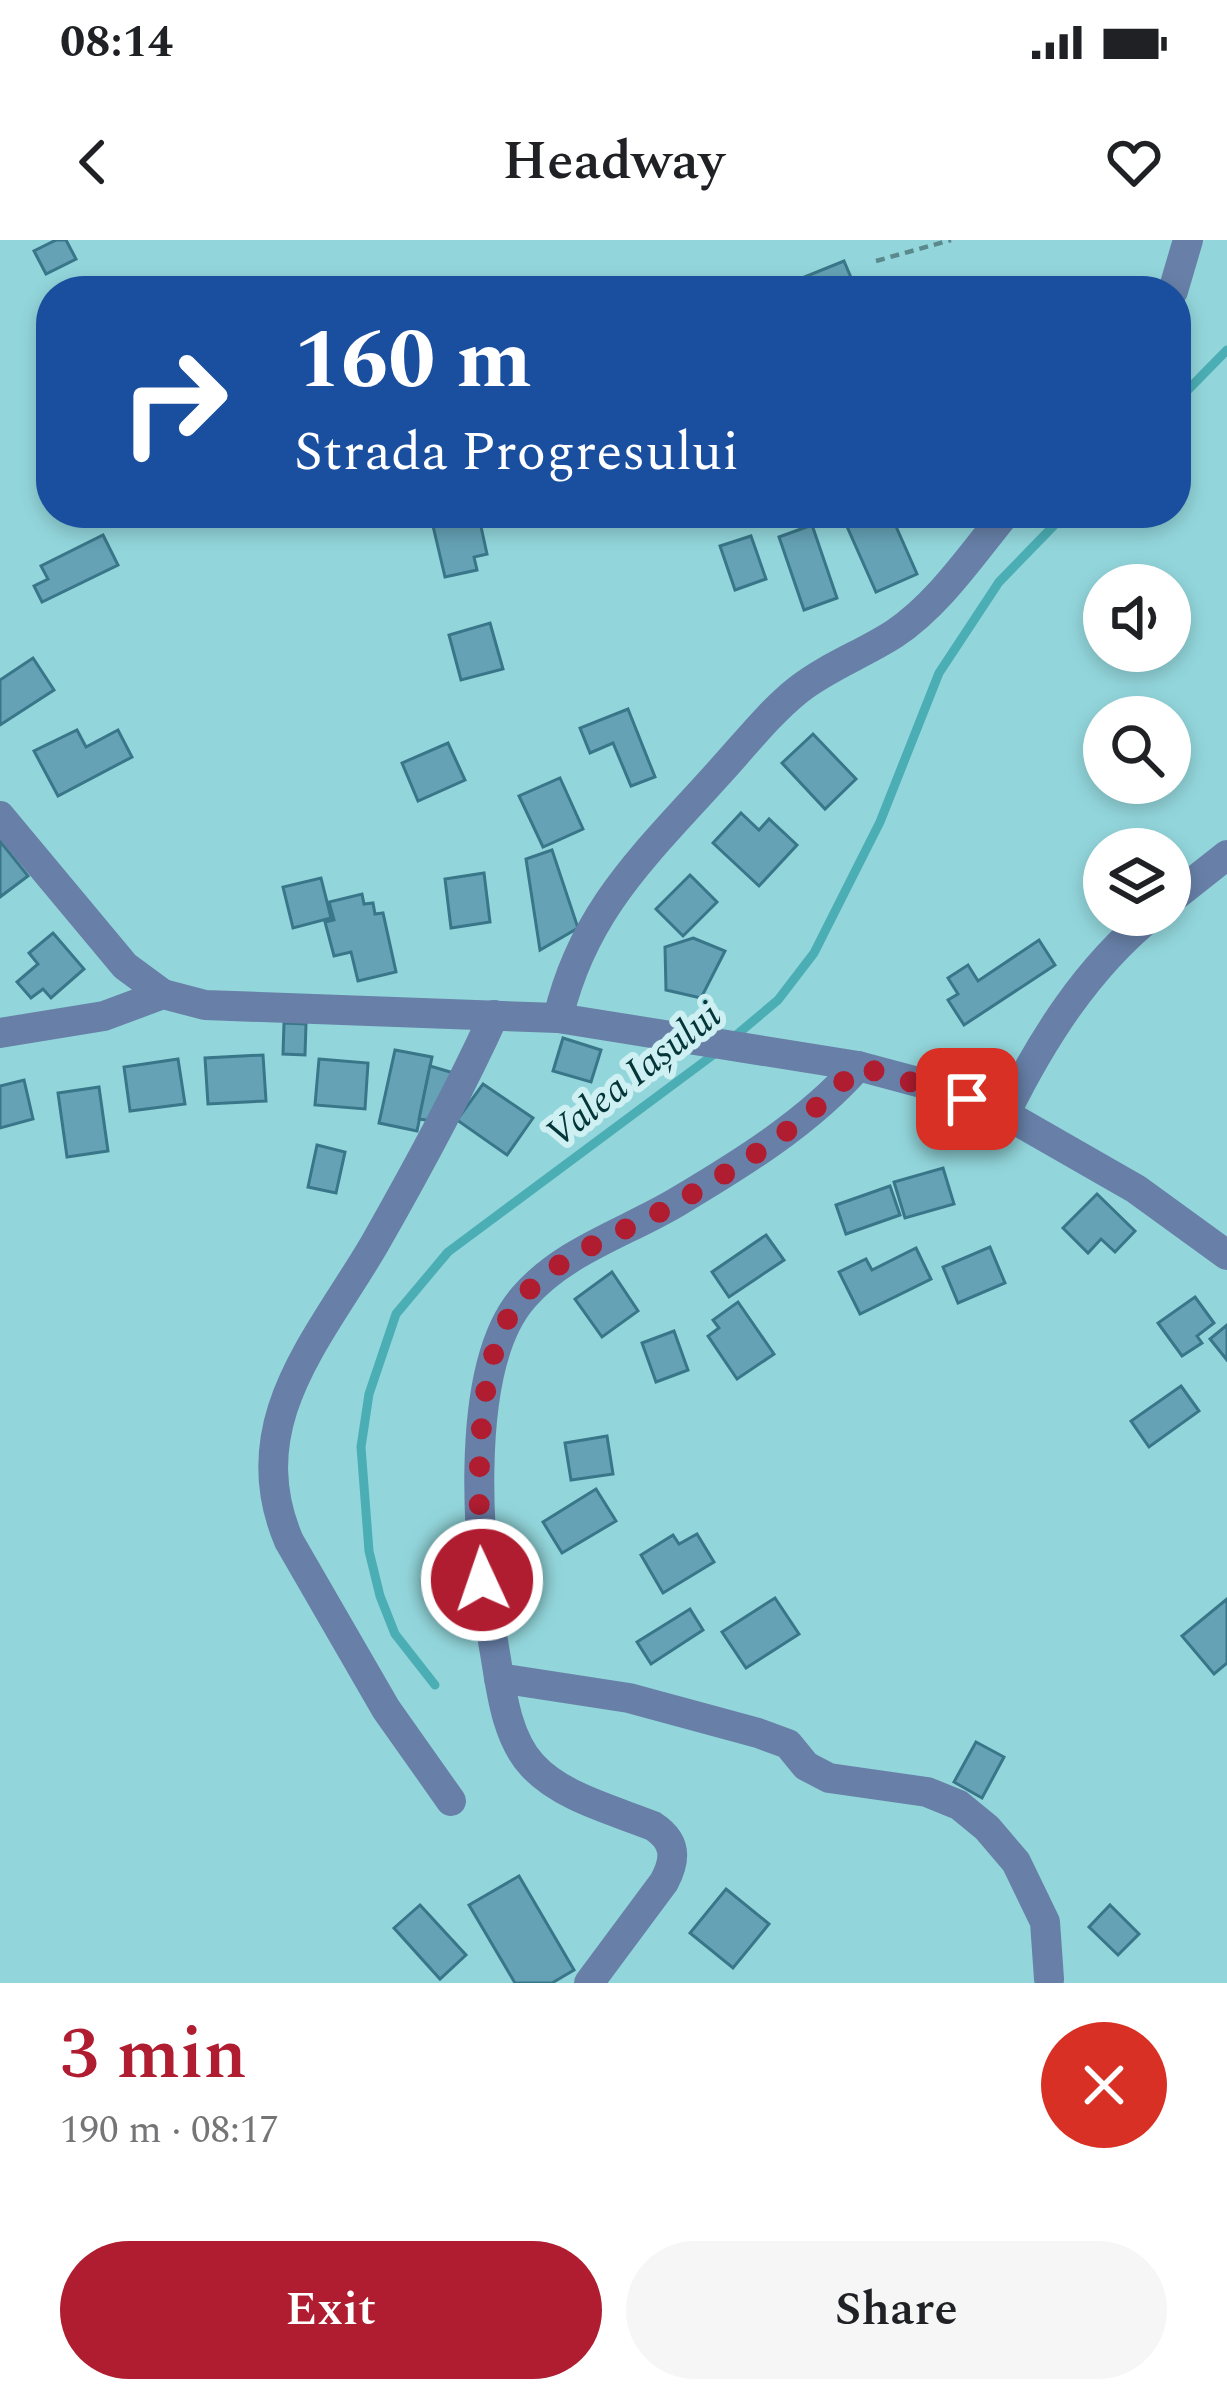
<!DOCTYPE html>
<meta charset="utf-8">
<style>
:root{--surface:#fff;--page:#f6f6f6;--text:#202124;--muted:#757577;--accent:#b01d31}
body{margin:0;font-family:Spectral,serif;background:var(--page);color:var(--text);height:100vh;display:flex;flex-direction:column;font-size:45px;white-space:nowrap}
*{box-sizing:border-box;margin:0}
p{font-size:39px;color:var(--muted)}
.icon{flex:none;width:66px;height:66px;fill:none;stroke:currentColor;stroke-width:2;stroke-linecap:round;stroke-linejoin:round}
.map{position:relative;height:1743px;overflow:hidden}
.sheet{display:flex;flex-direction:column;background:var(--surface);flex:1}
.sheet>*{flex:none}
.guide{position:absolute;left:36px;top:36px;width:1155px;height:252px;border-radius:48px;box-shadow:0 6px 18px #0003;background:#1a4fa0;color:#fff;overflow:hidden}
.fabs{position:absolute;left:1083px;top:324px;display:grid;gap:24px}
.fabs a{display:grid;place-items:center;width:108px;height:108px;border-radius:50%;background:var(--surface);box-shadow:0 6px 18px #0003;font-size:60px}
.pin{position:absolute;display:grid;place-items:center;width:102px;height:102px;color:#fff;margin:-51px;border-radius:24px;box-shadow:0 6px 18px #0006}
.me{position:absolute;width:132px;margin:-66px;rotate:357deg;stroke-linejoin:round;filter:drop-shadow(0 0 9px #0008)}
.turn{display:flex;align-items:center;gap:42px;height:252px;padding:0 60px;font-size:54px}
.turn .icon{width:156px;height:156px;stroke-width:2.5}
.turn b{display:block;font-size:84px;line-height:102px}
.round{display:grid;place-items:center;flex:none;width:126px;height:126px;border-radius:63px;background:var(--page)}
.head{display:flex;align-items:center;justify-content:space-between;height:204px;padding:0 60px}
h1{font-size:72px;font-weight:600;line-height:90px;color:var(--accent)}
.cta{display:flex;gap:24px;margin-top:auto;padding:24px 60px}
.cta a{flex:1;height:138px;border-radius:72px;background:var(--accent);color:#fff;font-size:48px;font-weight:600;line-height:138px;text-align:center}
.cta a+a{background:var(--page);color:var(--text)}
.status{display:flex;justify-content:space-between;align-items:center;height:84px;padding:0 60px;background:var(--surface);direction:ltr}
.status svg{height:33px;fill:currentColor}
header{display:flex;justify-content:space-between;align-items:center;height:156px;padding:0 60px;background:var(--surface);font-size:54px;font-weight:600}
.map>svg:first-child{display:block}
.lines{fill:none;stroke-linecap:round;stroke-linejoin:round}
.stream{stroke:#4baeb4;stroke-width:9}
.building{fill:#65a2b5;stroke:#3a7689;stroke-width:3}
.path{stroke:#5a8a8e;stroke-width:4.5;stroke-dasharray:9 6;stroke-linecap:butt}
.minor{stroke:#6880a8;stroke-width:30}
.route{stroke:#b01d31;stroke-width:21;stroke-dasharray:0 37.8}
.labels{text-anchor:middle;dominant-baseline:central;stroke-width:12;stroke-linejoin:round;paint-order:stroke}
.water-label{font-size:39px;font-style:italic;fill:#043538;stroke:#cff0f2}
</style>
<div class="status"><b>08:14</b><svg viewBox="0 0 49 12"><path d="M0 12V9h3v3zM5 12V6h3v6zM10 12V3h3v9zM15 12V0h3v12zM26 1h20v11H26zM47 4h2v5h-2z"/></svg></div>
<header><svg class="icon" aria-label="back" viewBox="0 0 24 24"><path d="M15 5l-7 7 7 7"/></svg>Headway<svg class="icon" aria-label="heart" viewBox="0 0 24 24"><path d="M12 20l-8-8c-3-5 5-10 8-4 3-6 11-1 8 4z"/></svg></header>
<div class="map">
<svg width="1227" height="1743" viewBox="0 0 1227 1743">
<rect width="100%" height="100%" fill="#92d6db"/>
<g class="lines">
<g class="stream">
<path d="M1176,162L1227,110"/>
<path d="M734,797L778,760L814,713L880,582L939,433L999,342L1066,273"/>
<path d="M435,1445L395,1394L380,1356L369,1311L361,1207L369,1154L396,1074L448,1012L717,812"/>
</g>
</g>
<g class="building">
<path d="M56,0H66L76,19L46,34L34,11Z"/>
<path d="M844,21L852,40L826,51H784L782,46Z"/>
<path d="M430,273H478L487,314L474,317L477,330L445,337Z"/>
<path d="M841,273H890L917,334L876,352Z"/>
<path d="M812,285L837,358L804,370L779,297Z"/>
<path d="M103,295L118,325L42,362L34,346L48,339L41,326Z"/>
<path d="M751,296L766,339L735,350L720,306Z"/>
<path d="M490,383L503,429L461,440L449,395Z"/>
<path d="M33,418L54,450L0,485V440Z"/>
<path d="M628,469L655,537L631,546L613,503L590,513L580,488Z"/>
<path d="M77,490L86,507L118,490L132,517L58,556L34,511Z"/>
<path d="M813,494L856,539L825,569L782,523Z"/>
<path d="M448,503L465,540L418,561L402,523Z"/>
<path d="M560,538L583,589L543,607L519,556Z"/>
<path d="M741,573L759,590L769,579L797,605L759,646L713,603Z"/>
<path d="M0,601L28,636L0,657Z"/>
<path d="M552,610L578,688L540,710L526,619Z"/>
<path d="M484,633L490,682L451,688L445,639Z"/>
<path d="M690,635L717,662L683,696L656,669Z"/>
<path d="M321,638L331,678L293,688L283,647Z"/>
<path d="M362,654L364,664L373,663L375,674L383,673L396,732L358,741L351,712L334,716L325,682L334,680L329,662Z"/>
<path d="M53,693L84,729L51,758L43,749L31,758L17,742L38,724L29,713Z"/>
<path d="M693,698L725,711L701,758L666,750L665,707Z"/>
<path d="M1039,700L1055,725L964,785L948,760L958,754L948,738L968,725L978,741Z"/>
<path d="M284,783L306,784L305,815L283,814Z"/>
<path d="M563,798L601,810L591,842L553,831Z"/>
<path d="M395,810L432,817L417,891L379,883Z"/>
<path d="M263,815L266,861L208,864L205,818Z"/>
<path d="M178,819L185,864L130,871L124,827Z"/>
<path d="M319,819L368,823L365,869L315,865Z"/>
<path d="M430,826L457,834L433,881L419,879Z"/>
<path d="M24,840L33,879L0,888V846Z"/>
<path d="M483,844L533,878L507,915L457,880Z"/>
<path d="M99,847L108,911L67,917L58,853Z"/>
<path d="M317,905L345,912L336,953L308,947Z"/>
<path d="M943,928L954,964L905,978L894,942Z"/>
<path d="M890,946L900,975L846,994L836,965Z"/>
<path d="M1097,954L1135,991L1115,1012L1101,999L1088,1013L1063,988Z"/>
<path d="M766,995L784,1020L729,1057L712,1032Z"/>
<path d="M990,1007L1005,1043L958,1063L943,1027Z"/>
<path d="M916,1008L931,1039L860,1074L839,1032L866,1019L872,1030Z"/>
<path d="M612,1032L638,1071L602,1097L575,1059Z"/>
<path d="M1195,1057L1214,1083L1197,1096L1202,1103L1182,1116L1158,1083Z"/>
<path d="M738,1062L774,1114L737,1139L708,1096L719,1088L713,1080Z"/>
<path d="M1227,1085V1120L1210,1099Z"/>
<path d="M674,1091L688,1130L656,1142L642,1103Z"/>
<path d="M1181,1146L1199,1171L1149,1207L1131,1181Z"/>
<path d="M607,1196L613,1234L571,1240L565,1203Z"/>
<path d="M596,1249L616,1281L562,1313L543,1282Z"/>
<path d="M697,1294L714,1322L663,1353L641,1315L673,1295L679,1304Z"/>
<path d="M775,1358L799,1394L746,1428L722,1392Z"/>
<path d="M1227,1359V1423L1214,1434L1182,1396Z"/>
<path d="M690,1369L703,1390L651,1424L637,1402Z"/>
<path d="M976,1502L1004,1517L982,1558L954,1542Z"/>
<path d="M519,1636L574,1730L552,1743H515L469,1665Z"/>
<path d="M726,1649L769,1684L733,1728L690,1693Z"/>
<path d="M420,1665L466,1715L440,1739L394,1688Z"/>
<path d="M1110,1665L1139,1694L1118,1715L1089,1687Z"/>
</g>
<g class="lines">
<path class="path" d="M876,21L951,0"/>
<g class="minor">
<path d="M1173,51L1188,0"/>
<path d="M0,576L125,726L163,754L205,765L558,778L858,826L929,845L1005,874L1136,949L1227,1015"/>
<path d="M1170,660L1227,615"/>
<path d="M558,778C583,671 645,615 716,536C743,507 768,474 798,450C827,427 863,414 894,394C939,364 972,314 1006,273"/>
<path d="M0,793L104,776L163,754"/>
<path d="M1005,874C1042,799 1087,728 1152,675"/>
<path d="M499,1438L629,1458L758,1493L788,1504L806,1526L829,1538L927,1552L959,1565L987,1588L1016,1622L1045,1682L1049,1739"/>
<path d="M451,1561L386,1469L289,1301C239,1184 318,1100 374,1005C415,933 460,850 494,775"/>
<path d="M589,1743L664,1642C677,1618 676,1601 653,1586C613,1570 561,1557 532,1525C506,1497 501,1449 495,1413C479,1324 460,1131 523,1058C563,1011 625,993 677,962C741,924 809,882 858,826"/>
</g>
</g>
<g class="lines">
<path class="route" d="M482,1340C478,1269 474,1158 501,1093C530,1021 613,999 675,964C740,926 809,882 858,826L967,859"/>
</g>
<g class="labels">
<g class="water-label">
<text transform="translate(634 835) rotate(-38)">Valea Iașului</text>
</g>
</g>
</svg>
<div class="fabs">
<a><svg class="icon" aria-label="sound" viewBox="0 0 24 24"><path d="M4 9h4l5-4v14l-5-4H4zM17 9q2 3 0 6"/></svg></a>
<a><svg class="icon" aria-label="search" viewBox="0 0 24 24"><circle cx="10" cy="10" r="6"/><path d="M15 15l6 6"/></svg></a>
<a><svg class="icon" aria-label="layers" viewBox="0 0 24 24"><path d="M12 4l9 5-9 5-9-5zM3 14l9 5 9-5"/></svg></a>
</div>
<div class="pin" style="left:967px;top:859px;background:#d93025"><svg class="icon" aria-label="arrive" viewBox="0 0 24 24"><path d="M6 21V4h12l-3 4 3 4H6"/></svg></div>
<svg class="me" style="left:482px;top:1340px" viewBox="-20 -20 40 40"><circle r="17" fill="#b01d31" stroke="#fff" stroke-width="3"/><path d="M0-11L8 9 0 5-8 9z" fill="#fff"/></svg>
<div class="guide">
<div class="turn"><svg class="icon" aria-label="right" viewBox="0 0 24 24"><path d="M7 20v-9h11M14 6l5 5-5 5"/></svg><div><b>160 m</b>Strada Progresului</div></div>
</div>
</div>
<section class="sheet">
<div class="head"><div><h1>3 min</h1><p>190 m · 08:17</p></div><a class="round" style="background:#d93025;color:#fff"><svg class="icon" aria-label="close" viewBox="0 0 24 24"><path d="M6 6l12 12M18 6L6 18"/></svg></a></div>
<div class="cta"><a>Exit</a><a>Share</a></div>
</section>
